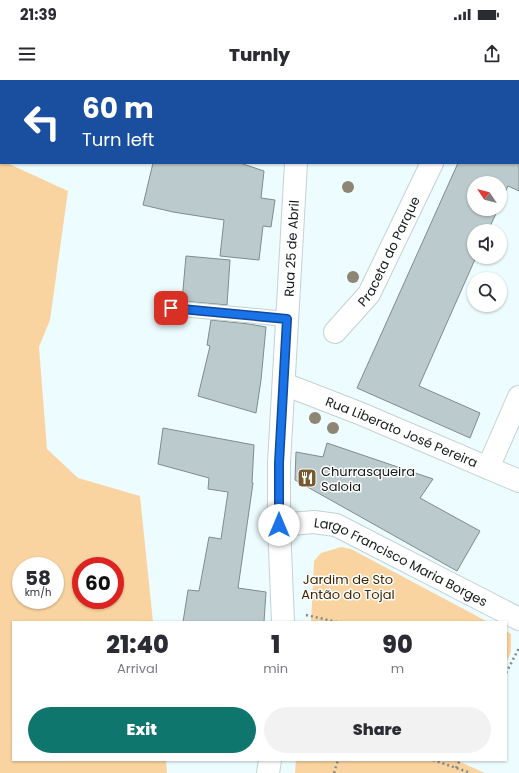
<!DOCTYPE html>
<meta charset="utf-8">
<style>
:root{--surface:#fff;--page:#f2f2f3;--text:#2b2b33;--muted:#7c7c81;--accent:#0f766e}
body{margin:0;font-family:Poppins,sans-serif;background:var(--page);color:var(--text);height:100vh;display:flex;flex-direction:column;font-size:15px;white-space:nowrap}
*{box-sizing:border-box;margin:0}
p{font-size:13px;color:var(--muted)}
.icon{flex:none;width:22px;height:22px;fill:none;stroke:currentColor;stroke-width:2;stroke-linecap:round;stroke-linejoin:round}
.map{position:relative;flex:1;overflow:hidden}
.panel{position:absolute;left:12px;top:541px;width:495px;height:140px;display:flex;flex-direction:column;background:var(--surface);border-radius:0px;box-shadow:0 1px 3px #0004}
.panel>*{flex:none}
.guide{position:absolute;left:0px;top:0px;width:519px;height:84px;box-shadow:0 1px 3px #0004;background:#1a4fa0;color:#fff;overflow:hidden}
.needle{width:26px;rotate:305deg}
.controls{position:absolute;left:467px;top:96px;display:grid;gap:8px}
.controls a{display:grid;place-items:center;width:40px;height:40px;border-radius:50%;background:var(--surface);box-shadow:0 1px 3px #0004;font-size:20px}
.speed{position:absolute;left:12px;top:477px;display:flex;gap:8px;font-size:20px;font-weight:700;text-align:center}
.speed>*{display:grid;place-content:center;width:52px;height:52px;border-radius:50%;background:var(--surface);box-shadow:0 1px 3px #0004;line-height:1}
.speed small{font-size:10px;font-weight:400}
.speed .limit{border:6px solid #d22;background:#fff;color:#111}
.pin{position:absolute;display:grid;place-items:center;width:34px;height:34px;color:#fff;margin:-17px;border-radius:8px;box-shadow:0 2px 6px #0006}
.me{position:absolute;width:44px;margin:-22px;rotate:0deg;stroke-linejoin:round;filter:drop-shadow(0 0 3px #0008)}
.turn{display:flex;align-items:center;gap:14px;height:84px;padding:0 16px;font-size:18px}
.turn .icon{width:52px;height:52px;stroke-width:2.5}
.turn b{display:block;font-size:28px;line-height:34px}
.eta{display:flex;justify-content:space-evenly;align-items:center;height:68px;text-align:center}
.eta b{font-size:24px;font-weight:800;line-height:28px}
.button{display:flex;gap:8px;margin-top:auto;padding:8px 16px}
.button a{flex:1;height:46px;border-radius:24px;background:var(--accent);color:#fff;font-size:16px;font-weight:800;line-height:46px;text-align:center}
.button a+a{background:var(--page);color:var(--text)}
.status{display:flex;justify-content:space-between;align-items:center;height:28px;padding:0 20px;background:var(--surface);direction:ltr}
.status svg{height:11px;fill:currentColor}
header{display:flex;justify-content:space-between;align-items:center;height:52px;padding:0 16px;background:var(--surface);font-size:18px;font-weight:800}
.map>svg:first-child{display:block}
.green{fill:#fad4a0;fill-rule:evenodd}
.building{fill:#bbcacc;stroke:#7e8c8d}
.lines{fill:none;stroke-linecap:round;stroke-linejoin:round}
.lane-casing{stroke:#c4d2d4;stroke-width:16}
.street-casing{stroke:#c4d2d4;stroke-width:24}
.primary-casing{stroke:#c4d2d4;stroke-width:24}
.path{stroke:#828c8d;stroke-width:2.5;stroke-dasharray:2 3;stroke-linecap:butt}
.lane{stroke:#fff;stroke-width:14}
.street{stroke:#fff;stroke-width:22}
.primary{stroke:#fff;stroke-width:22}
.tree{fill:#8d8672}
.route-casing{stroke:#114b97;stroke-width:10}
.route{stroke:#1a73e8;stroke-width:7}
.labels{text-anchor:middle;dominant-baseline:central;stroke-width:3;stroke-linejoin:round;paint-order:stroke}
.street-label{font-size:13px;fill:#151a1b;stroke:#fff}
.poi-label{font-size:13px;fill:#151a1b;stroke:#fff;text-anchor:start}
.park-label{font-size:13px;fill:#3e2600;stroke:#fff}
</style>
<div class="status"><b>21:39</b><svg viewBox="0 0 49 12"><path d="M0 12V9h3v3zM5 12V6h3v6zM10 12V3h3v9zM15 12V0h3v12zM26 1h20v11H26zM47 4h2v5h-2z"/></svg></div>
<header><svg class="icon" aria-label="menu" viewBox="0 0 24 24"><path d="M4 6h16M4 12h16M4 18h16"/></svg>Turnly<svg class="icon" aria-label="share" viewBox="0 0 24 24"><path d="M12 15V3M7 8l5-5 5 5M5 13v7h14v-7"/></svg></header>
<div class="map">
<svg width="519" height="693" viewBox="0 0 519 693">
<rect width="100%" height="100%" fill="#edfcfe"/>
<g class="green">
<path d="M0,80H1V83H7L68,111L50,240L39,267L47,369L78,398L140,416L153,542H13V680H166L167,693H0ZM21,486H55V520H21ZM81,486H115V520H81Z"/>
<path d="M341,467L351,469L488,542H311L314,481L321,473Z"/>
<path d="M506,551L511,554V572L506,583Z"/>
<path d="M296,680H460V682L485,693H295Z"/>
</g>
<g class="building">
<path d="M153,83H240L264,91L261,118L275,120L271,147L263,146L259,180L220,176L224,140L173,132L143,125Z"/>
<path d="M458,83H519V111L508,106L500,123V103H474V129H498L488,151H474V177H476L419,306L480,333L470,358L357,308Z"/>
<path d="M186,176L230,180L227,225L182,221Z"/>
<path d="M211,240L249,244L266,247L261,300L256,333L198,316L210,266L207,265Z"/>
<path d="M163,348L254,365L252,403H253L238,508L266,512L264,542H183L188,510L199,511L209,457L221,459L228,412L208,409L209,398L158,384Z"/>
<path d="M327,363L433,399L420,418L480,451L457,491L295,400L296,372L323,377Z"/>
</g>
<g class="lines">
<defs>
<path id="lane" d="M171,228L287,239"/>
<g id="street">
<path d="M388,0L391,1"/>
<path d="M518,57H519"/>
<path id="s1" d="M335,252L369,214L432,83"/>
<path id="s2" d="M284,304L359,333L519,401"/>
<path d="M488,388L519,317"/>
<path id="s3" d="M279,445L314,442L336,445L519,539"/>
</g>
<g id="primary">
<path d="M300,1V0"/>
<path id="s4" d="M283,542L279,445V383L296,83"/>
<path d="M268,693L270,680"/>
</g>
</defs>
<use href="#lane" class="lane-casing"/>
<use href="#street" class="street-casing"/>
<use href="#primary" class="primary-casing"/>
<g class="path">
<path d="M306,535L337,542"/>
<path d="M506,593L519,568"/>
<path d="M433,680L471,693"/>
<path d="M456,688L460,680"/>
<path d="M334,693L338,680"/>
</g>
<use href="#lane" class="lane"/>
<use href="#street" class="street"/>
<use href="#primary" class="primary"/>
</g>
<g class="tree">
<circle cx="348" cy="107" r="6"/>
<circle cx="353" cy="197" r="6"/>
<circle cx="315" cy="338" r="6"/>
<circle cx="333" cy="348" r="6"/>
</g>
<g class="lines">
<defs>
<path id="route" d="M171,228L287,239L279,383V445"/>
</defs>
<use href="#route" class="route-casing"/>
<use href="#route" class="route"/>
</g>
<defs>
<symbol id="restaurant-square" viewBox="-11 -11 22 22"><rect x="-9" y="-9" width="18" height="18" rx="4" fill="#785a2e" stroke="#fff"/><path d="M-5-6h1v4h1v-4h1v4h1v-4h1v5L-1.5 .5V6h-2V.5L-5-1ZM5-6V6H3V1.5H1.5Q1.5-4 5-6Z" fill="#fff"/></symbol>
</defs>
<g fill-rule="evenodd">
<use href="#restaurant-square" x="296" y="387" width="22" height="22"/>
</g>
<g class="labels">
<g class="street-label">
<text stroke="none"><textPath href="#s4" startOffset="374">Rua 25 de Abril</textPath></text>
<text stroke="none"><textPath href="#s1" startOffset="98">Praceta do Parque</textPath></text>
<text stroke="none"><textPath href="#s2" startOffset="127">Rua Liberato José Pereira</textPath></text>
<text stroke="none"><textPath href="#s3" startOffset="131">Largo Francisco Maria Borges</textPath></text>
</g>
<g class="poi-label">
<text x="321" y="391">Churrasqueira<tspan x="321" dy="15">Saloia</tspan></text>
</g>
<g class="park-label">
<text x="348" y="499">Jardim de Sto<tspan x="348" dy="15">Antão do Tojal</tspan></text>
</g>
</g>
</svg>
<div class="controls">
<a><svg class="needle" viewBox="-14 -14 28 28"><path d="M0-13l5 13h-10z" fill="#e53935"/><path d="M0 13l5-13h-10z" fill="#7c7c81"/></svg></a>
<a><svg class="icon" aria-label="sound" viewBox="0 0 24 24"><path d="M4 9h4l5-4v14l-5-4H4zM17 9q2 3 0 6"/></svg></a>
<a><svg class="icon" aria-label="search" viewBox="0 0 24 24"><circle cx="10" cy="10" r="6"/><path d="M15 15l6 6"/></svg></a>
</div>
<div class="speed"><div>58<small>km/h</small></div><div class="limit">60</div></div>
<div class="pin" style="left:171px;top:228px;background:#d93025"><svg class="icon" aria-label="arrive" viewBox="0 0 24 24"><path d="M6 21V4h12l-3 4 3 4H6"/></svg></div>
<svg class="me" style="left:279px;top:445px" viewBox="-20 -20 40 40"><circle r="19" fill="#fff"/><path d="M0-13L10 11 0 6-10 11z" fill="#1a73e8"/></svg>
<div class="guide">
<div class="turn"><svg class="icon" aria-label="left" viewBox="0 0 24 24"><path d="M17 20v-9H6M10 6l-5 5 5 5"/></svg><div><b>60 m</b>Turn left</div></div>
</div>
<section class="panel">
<div class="eta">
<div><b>21:40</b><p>Arrival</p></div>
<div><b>1</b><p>min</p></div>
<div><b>90</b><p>m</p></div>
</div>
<div class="button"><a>Exit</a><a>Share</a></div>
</section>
</div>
